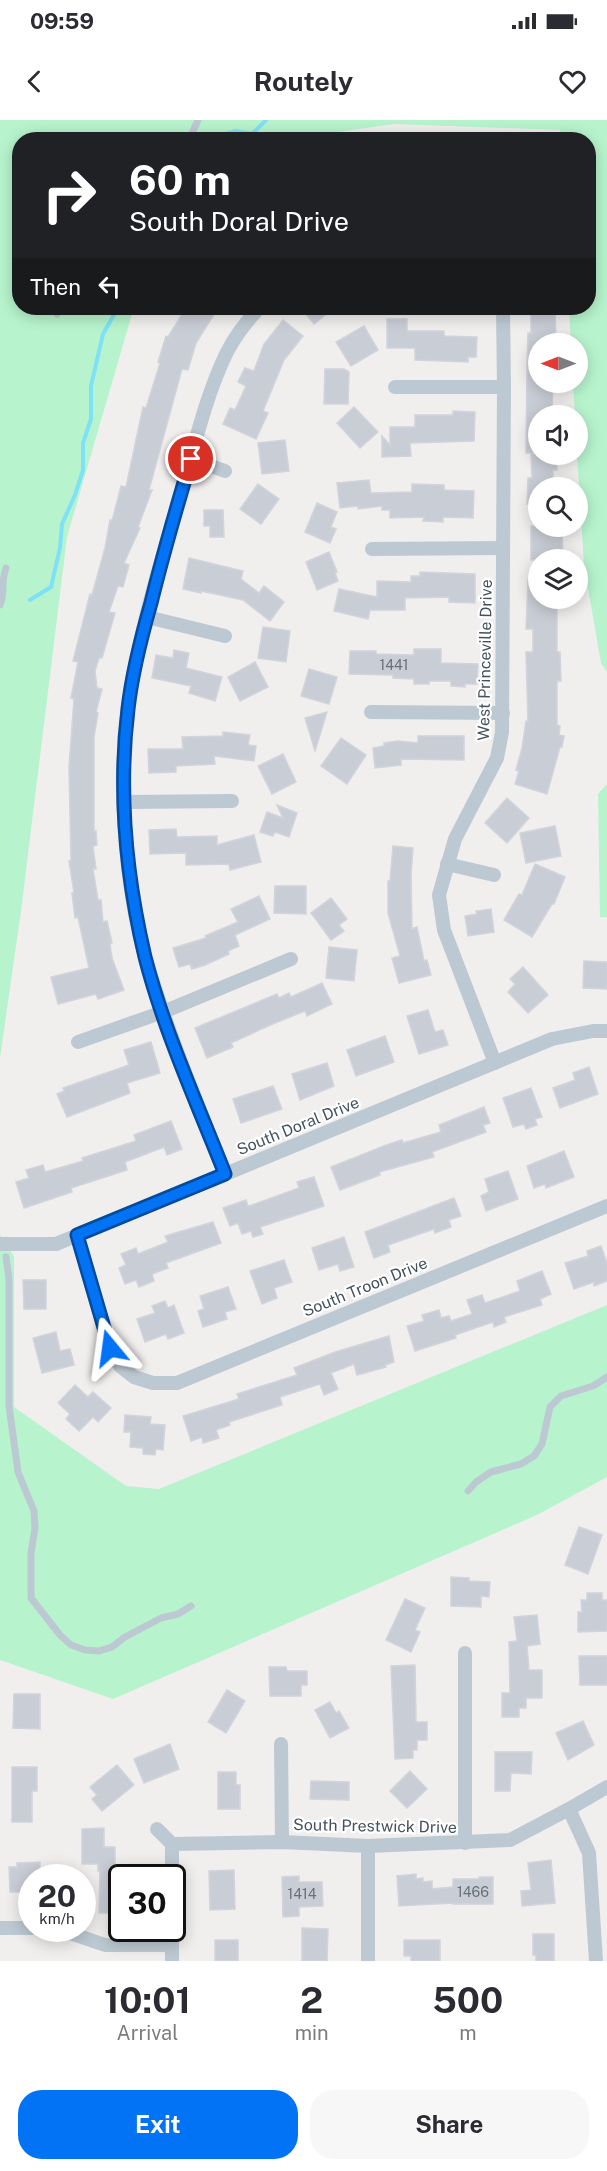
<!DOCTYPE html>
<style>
:root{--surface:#fff;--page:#f7f7f7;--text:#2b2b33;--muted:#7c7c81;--accent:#0373f5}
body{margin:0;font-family:"Public Sans",sans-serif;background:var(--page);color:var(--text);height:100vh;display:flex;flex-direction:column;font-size:22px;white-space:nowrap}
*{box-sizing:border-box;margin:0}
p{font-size:20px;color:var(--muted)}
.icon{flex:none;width:33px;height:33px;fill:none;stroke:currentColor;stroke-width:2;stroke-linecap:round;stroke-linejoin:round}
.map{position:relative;height:1841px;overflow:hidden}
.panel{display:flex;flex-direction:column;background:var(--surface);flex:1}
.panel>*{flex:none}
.banner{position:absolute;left:12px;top:12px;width:584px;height:183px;border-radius:24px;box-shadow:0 3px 15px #0003;background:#202124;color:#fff;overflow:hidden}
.needle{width:39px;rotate:270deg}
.tools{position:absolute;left:528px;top:213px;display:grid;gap:12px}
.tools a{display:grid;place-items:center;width:60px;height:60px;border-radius:50%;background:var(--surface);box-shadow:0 3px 15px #0003;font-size:30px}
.speed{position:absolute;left:18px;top:1744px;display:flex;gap:12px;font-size:30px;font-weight:700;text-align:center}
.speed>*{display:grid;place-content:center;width:78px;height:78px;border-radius:50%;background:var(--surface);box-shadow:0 3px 15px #0003;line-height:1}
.speed small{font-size:15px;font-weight:400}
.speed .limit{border:3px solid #111;border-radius:9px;background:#fff;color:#111}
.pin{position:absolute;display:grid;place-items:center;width:51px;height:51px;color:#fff;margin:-26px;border:3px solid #fff;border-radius:50%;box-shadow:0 2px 6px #0007}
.me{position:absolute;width:66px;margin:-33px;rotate:344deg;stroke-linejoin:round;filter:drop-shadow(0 0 4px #0008)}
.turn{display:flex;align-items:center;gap:21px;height:126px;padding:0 18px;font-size:27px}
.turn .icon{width:78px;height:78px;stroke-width:2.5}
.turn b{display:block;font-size:42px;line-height:51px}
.then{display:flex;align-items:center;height:57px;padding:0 18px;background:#0003;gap:12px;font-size:22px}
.eta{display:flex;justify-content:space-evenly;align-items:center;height:102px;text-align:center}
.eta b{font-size:36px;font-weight:700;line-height:42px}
.primary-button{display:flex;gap:12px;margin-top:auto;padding:12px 18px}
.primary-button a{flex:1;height:69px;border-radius:24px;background:var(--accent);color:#fff;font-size:24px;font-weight:700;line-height:69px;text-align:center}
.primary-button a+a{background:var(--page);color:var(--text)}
.status{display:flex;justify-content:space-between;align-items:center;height:42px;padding:0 30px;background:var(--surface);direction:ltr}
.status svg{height:16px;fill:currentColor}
header{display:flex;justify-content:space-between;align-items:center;height:78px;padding:0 18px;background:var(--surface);font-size:27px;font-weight:700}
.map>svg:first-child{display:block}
.green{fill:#b7f4cd}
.water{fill:#7ee1f6}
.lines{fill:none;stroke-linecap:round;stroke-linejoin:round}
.stream{stroke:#7ee1f6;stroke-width:4}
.building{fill:#c9cdd5;stroke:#d1d4db;stroke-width:1.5}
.service{stroke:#bdc9d2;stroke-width:7}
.minor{stroke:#bdc9d2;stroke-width:14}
.route-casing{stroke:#024b9f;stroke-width:15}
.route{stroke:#0373f5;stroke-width:10}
.labels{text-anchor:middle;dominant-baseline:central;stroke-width:4.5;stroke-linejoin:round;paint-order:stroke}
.number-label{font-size:14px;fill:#65717c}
.street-label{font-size:16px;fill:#44525e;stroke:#fff}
</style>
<div class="status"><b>09:59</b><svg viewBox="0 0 49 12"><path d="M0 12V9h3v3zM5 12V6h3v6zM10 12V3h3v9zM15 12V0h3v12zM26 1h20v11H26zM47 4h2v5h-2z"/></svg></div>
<header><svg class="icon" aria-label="back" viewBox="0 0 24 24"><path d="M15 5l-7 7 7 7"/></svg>Routely<svg class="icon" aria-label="heart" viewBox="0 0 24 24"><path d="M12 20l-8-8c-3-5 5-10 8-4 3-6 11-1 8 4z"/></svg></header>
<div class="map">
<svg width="607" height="1841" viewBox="0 0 607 1841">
<rect width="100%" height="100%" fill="#f1eeee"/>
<g class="green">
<path d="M0,0H607V552L601,543L584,445L577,335L578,296L575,295L573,263L578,262V224L571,223L569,188H588V20L561,19L560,10L394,4L282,20H20V188H139L132,194L67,417L21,791L0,938Z"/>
<path d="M607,664V797H600L598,674Z"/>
<path d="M0,1115L14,1136V1287L126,1366L159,1369L607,1185V1357L537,1395L113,1579L0,1540Z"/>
</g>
<path class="water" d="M235,9L254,12L244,19H217L221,13Z"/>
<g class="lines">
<g class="stream">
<path d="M254,12L266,0"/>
<path d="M30,480L51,467L60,428L62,404L75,375L83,350V323L91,299V266L103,214L115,193L123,188"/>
</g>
</g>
<g class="building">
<path d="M186,188H218L196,223L188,250L182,249L149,370H152L138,407L140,408L124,443L129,445L123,467L118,466L109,492L115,493L102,538H99L95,551L97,568L102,569L96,592L98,593L94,617V711H96L97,725L93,726L96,749H93L98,780H101L103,802L107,801L112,823L110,824L112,838L124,870L98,879L96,874L58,884L51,857L89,848L78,797L75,798L72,773H74L69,741L71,740L69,647L74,579L71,578L78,542L73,541L90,474L92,475L105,428L110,400L112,401L121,366L126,367L143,287L146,288L160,243L158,242L166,216L168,217Z"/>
<path d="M301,188H334L314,204Z"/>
<path d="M531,188H555L556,224H538V262H553L552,296H538V333H526L527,247L528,213H531Z"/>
<path d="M387,199H407V211H444V216L477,217L476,237H468V242L415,240V228H387Z"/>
<path d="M283,200L303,216L284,240L263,291L268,293L256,319L223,304L230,288L235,290L246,266L238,262L245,248L254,251L264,224Z"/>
<path d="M364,206L378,230L351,246L336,222Z"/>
<path d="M325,249H344L349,252L348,284H324Z"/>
<path d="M354,287L378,312L360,328L337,303Z"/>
<path d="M453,291L475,292L474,321L410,323L411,336L382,337V316L390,325V307H415V295H453Z"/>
<path d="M285,320L289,351L262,354L258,323Z"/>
<path d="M531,334H556L557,350H553V368H538V384H527L528,358H532Z"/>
<path d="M369,360L371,373L412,372V364L444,365V370L474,371L473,398L443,397V402L423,401L424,397L390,398V390H382V386L358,389V386L340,388L337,363Z"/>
<path d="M258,364L279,379L261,404L240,389Z"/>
<path d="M317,383L337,392L331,407L336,409L330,423L305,412Z"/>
<path d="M204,390H223L224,417H210V406H204Z"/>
<path d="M531,406H562L563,440H531Z"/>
<path d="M329,432L337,452L335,453L338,461L317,470L306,442Z"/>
<path d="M189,438L243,451L241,459L259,473L264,466L284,482L270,501L243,480L201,471V473L183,469Z"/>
<path d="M420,452L475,454V483L449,482V477L405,478V490H370L368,499L334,491L339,469L377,477V461L411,462V456H420Z"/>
<path d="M528,460H538V478H557V532H560L561,561H557V605L560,606L559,615L564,616L562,627H560L547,674L515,664L519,651L516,650L522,628L526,601L528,602L526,532H533V509H526Z"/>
<path d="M263,507L290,511L286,542L258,538Z"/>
<path d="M414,529H441V543L478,544L477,564H465V567L451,566V561H429V564H414V559L393,558V555L349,554L350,531H376V534L414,535Z"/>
<path d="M174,530L189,533L186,548L222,557L215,581L189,573L191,566L152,558L156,535L173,538Z"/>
<path d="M255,542L268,567L240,581L228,557Z"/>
<path d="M309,549L337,557L329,584L301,576Z"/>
<path d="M327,592L315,631L305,598Z"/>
<path d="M223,612L250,615L248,625L256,626L254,641L214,636L215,644L176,646V652L149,653L148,629H183L182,617L223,616Z"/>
<path d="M418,616H464V640L401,639V645L375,648L373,628L384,626V623L398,621L418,623Z"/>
<path d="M341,618L366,635L347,664L321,646Z"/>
<path d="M283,634L296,662L272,674L258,646Z"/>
<path d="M507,678L529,698L507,723L485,703Z"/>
<path d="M277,685L297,693L289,717L275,712L273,716L260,712L267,692L283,698Z"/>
<path d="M555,706L561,736L526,743L520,713Z"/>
<path d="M176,709L177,717L217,716V725L254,715L261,742L230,750L229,744L186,745V733L150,734L149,710Z"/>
<path d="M393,726L413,728L411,754L412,809L417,807L424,841L427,840L431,855L399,863L392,838L400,836L388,793V761H390Z"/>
<path d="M535,744L565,757L554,784H552L532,817L504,800L519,774L522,775Z"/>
<path d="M275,766H306V794L274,793Z"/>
<path d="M259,776L270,799L235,815L239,826L228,831L229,834L205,845L192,849L190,844L179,847L173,828L206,818L205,816L238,802L231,789Z"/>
<path d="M331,778L347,799L339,805L344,811L331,820L311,793Z"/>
<path d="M491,789L494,812L468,816L465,796L477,794L476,791Z"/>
<path d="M329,827L357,830L354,861L326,858Z"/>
<path d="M584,841L607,842V869L583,868Z"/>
<path d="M523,847L548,875L528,893L508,872L515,864L510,859Z"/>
<path d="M322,863L332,884L307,896L305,891L275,903L231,923L233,927L207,938L195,908L277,874L279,878L289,873L291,877Z"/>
<path d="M428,890L435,912L443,910L448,925L419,934L407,896Z"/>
<path d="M385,916L394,942L356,956L347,930Z"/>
<path d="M151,922L160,953L127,963L130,973L67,997L57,974L64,971L63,968L129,945L124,930Z"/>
<path d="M327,943L334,966L300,980L292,954Z"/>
<path d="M589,947L598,974L560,988L553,968L575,960L573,953Z"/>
<path d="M273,966L282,989L241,1003L233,979Z"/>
<path d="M531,968L542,997L535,999L537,1005L526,1009L524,1004L513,1007L503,978Z"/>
<path d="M484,987L490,1003L483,1005L486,1012L432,1032L434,1037L379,1052L380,1055L340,1070L331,1047L389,1024L402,1020L403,1023L441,1012L439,1005Z"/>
<path d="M171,1001L182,1029L167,1035L164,1027L125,1042L127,1050L71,1068L72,1072L24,1088L16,1062L29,1058L26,1050L43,1045L45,1052L83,1041L82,1038L136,1021L134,1015Z"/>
<path d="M564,1031L574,1057L546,1068L545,1064L534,1068L527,1046Z"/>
<path d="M508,1051L518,1079L486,1091L481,1076L489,1072L485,1059Z"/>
<path d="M314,1057L324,1086L260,1107L263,1114L253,1117L251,1111L242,1114L238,1103L230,1106L223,1088L246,1080L248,1086L252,1085L299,1068L297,1062Z"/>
<path d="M454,1078L461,1096L449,1100L451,1107L435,1113L434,1109L388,1125L390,1132L374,1138L365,1112Z"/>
<path d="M213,1102L221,1123L166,1143L168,1148L152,1154L154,1161L139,1167L136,1160L125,1164L119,1148L126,1145L121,1134L136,1128L138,1134L168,1122L165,1116Z"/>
<path d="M344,1117L354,1147L340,1151L338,1144L319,1150L312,1128Z"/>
<path d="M601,1126L607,1143V1161L594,1166V1162L574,1169L565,1143L588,1136L587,1131Z"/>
<path d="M284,1140L292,1162L274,1168L277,1178L262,1184L250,1151Z"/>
<path d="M542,1151L551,1174L540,1179L542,1185L504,1197L506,1202L494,1207L493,1202L455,1215L456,1218L415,1231L407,1206L424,1201L422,1195L439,1190L441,1198L449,1196L451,1201L472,1194L467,1180L482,1175L485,1183L520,1171L517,1161Z"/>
<path d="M23,1160H46V1189H24Z"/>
<path d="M228,1167L236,1189L225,1192L227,1199L203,1207L198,1191L204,1189L200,1176Z"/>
<path d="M165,1181L168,1188L174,1185L184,1213L168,1219L166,1214L145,1222L137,1199L155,1193L152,1186Z"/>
<path d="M56,1212L60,1231L70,1229L74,1245L42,1253L33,1218Z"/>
<path d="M389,1216L394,1242L385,1245L386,1247L357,1255L354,1244L331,1253L338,1269L324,1275L320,1264L280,1277L282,1285L229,1302L230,1305L216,1310L219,1318L203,1323L202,1317L191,1321L183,1296L239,1279L237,1274L297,1255L294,1248L335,1232Z"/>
<path d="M75,1265L88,1277L93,1272L111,1288L98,1302L93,1297L79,1311L66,1299L70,1294L58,1283Z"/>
<path d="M125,1295L151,1297L150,1304L165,1305L163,1330L156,1329L155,1335L143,1334V1328L130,1327L131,1312H124Z"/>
<path d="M579,1407L602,1415L588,1454L565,1445Z"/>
<path d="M451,1457L469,1458V1461L490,1462L489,1477L481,1476V1487L451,1486Z"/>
<path d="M587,1473H602V1480H607V1511L578,1512V1492H582L581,1480H587Z"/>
<path d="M405,1479L425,1488L415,1510L420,1512L411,1532L386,1520Z"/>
<path d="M537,1495L540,1524L527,1526L529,1550H542V1578H526V1588H519V1597H502V1573H510L509,1522L517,1521L514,1497Z"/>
<path d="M579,1536H607V1565H580Z"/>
<path d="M415,1545L416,1602H427V1620H417V1630H413V1638L395,1639L391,1546Z"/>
<path d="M269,1547H286L287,1551H307V1565H301V1576H270Z"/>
<path d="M227,1570L245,1581L226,1613L208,1602Z"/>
<path d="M14,1574H40V1609L13,1608Z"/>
<path d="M330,1582L336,1593L339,1591L349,1608L330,1618L315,1590Z"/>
<path d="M583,1601L594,1625L568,1640L556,1613Z"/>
<path d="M170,1624L179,1649L144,1663L134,1639Z"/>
<path d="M495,1632H532L531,1654L511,1653L510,1671H495Z"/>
<path d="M117,1645L134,1665L102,1691L92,1679L97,1675L90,1667Z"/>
<path d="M12,1647H37V1671H32V1702H12Z"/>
<path d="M410,1651L427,1669L407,1688L390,1671Z"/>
<path d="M218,1652H236V1665H240V1689H218Z"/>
<path d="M311,1661L349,1662V1680L310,1679Z"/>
<path d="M104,1708V1727H115V1764H122V1793H99L100,1751H98V1744H82V1709Z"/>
<path d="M551,1740L555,1783L522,1786L521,1771L531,1770L528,1743Z"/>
<path d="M40,1742V1758H32V1772H10L9,1747H17V1743Z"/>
<path d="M234,1750L235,1789L210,1790L209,1751Z"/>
<path d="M416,1754V1759L423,1758V1762L432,1761V1769L453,1767V1759H479V1757H493V1784H453V1783L399,1786L397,1756Z"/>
<path d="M299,1756V1762H322L323,1786L299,1787V1796L283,1797L282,1757Z"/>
<path d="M302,1808L328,1809L327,1841H302Z"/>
<path d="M533,1814H554V1841H536V1835H533Z"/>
<rect x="215" y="1820" width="23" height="21"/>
<path d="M404,1820H440V1841H411V1836H404Z"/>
</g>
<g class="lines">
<g class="service">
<path d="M189,20L198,0"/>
<path d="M57,194L61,188"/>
<path d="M0,485C6,470 0,464 6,448"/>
<path d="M6,1137L9,1159V1286L18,1352L34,1391L35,1408L31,1433V1478L60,1515L71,1525L85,1530L99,1531L112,1527L125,1517L161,1498L178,1494L191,1486"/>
<path d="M468,1371L476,1362L491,1352L521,1344L534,1336L542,1324L550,1287L561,1276L593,1266L607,1257"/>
</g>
<g class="minor">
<path d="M395,267H504"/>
<path d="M191,339L225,351"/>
<path d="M372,429L503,428"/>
<path d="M147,497L225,516"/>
<path d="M371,592L503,593"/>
<path d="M124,682L232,681"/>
<path d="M447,744L494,755"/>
<path d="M78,922L163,892L291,839"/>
<path d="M495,943L444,810L439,775L455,719L497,638L502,612L504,267L503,188"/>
<path d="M225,1054C197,983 168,913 146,840C125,767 117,663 128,587C138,518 158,450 178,384C193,333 204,279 227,232C235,216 247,201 259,188"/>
<path d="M77,1115L110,1229L120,1246L134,1257L153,1263H177L607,1086"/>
<path d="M0,1124H56L552,919L593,911H607"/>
<path d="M465,1533V1723"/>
<path d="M281,1624L282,1722"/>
<path d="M569,1689L589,1733L596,1841"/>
<path d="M157,1709L172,1724"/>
<path d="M172,1724L282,1722L368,1726L510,1720L569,1689L607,1667"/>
<path d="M368,1726V1841"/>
<path d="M172,1758V1724"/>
<path d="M0,1808H32"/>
<path d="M47,1809L64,1811L105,1825H172"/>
<path d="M172,1841V1809"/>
</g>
</g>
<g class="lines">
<defs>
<path id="route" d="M110,1228L77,1115L225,1054C197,983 164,911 145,837C126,756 118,671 128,589C132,553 141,518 151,483C163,434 177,386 191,339"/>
</defs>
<use href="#route" class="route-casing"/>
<use href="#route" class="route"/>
</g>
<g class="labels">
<g class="number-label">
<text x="394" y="545">1441</text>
<text x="473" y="1772">1466</text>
<text x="302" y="1774">1414</text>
</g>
<g class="street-label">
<text transform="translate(485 540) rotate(-89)">West Princeville Drive</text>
<text transform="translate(298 1006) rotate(-22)">South Doral Drive</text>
<text transform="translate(365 1167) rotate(-22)">South Troon Drive</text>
<text transform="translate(375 1706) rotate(1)">South Prestwick Drive</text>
</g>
</g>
</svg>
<div class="tools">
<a><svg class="needle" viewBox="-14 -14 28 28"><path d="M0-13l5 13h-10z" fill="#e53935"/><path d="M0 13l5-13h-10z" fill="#7c7c81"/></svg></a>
<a><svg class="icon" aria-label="sound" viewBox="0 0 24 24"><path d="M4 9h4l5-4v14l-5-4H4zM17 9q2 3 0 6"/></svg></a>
<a><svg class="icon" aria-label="search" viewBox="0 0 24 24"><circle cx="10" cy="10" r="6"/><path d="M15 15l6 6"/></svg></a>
<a><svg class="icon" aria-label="layers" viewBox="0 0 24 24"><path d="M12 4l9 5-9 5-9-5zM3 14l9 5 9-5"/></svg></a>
</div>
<div class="speed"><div>20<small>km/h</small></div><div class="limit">30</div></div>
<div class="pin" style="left:191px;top:339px;background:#d93025"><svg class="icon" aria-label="arrive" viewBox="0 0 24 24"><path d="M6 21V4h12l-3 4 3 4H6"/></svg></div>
<svg class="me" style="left:110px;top:1228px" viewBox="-20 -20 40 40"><path d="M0-17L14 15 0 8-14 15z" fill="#0373f5" stroke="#fff" stroke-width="4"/></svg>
<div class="banner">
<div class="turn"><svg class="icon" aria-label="right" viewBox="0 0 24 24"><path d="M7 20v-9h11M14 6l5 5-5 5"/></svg><div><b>60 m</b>South Doral Drive</div></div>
<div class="then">Then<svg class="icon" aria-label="left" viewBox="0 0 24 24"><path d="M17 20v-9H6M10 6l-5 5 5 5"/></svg></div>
</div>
</div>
<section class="panel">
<div class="eta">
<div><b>10:01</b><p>Arrival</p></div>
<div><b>2</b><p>min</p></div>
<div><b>500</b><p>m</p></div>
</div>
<div class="primary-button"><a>Exit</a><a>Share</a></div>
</section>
